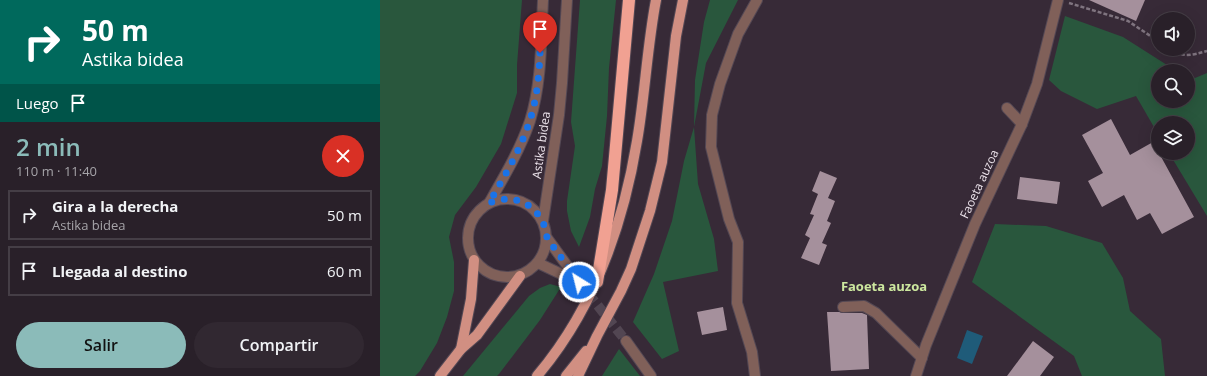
<!DOCTYPE html>
<html lang="es">
<meta charset="utf-8">
<style>
:root{--surface:#292029;--page:#312831;--text:#f1f3f6;--muted:#a5a3a8;--line:#453e46;--accent:#8bbbb9}
body{margin:0;font-family:"Open Sans",sans-serif;background:var(--page);color:var(--text);height:100vh;display:flex;flex-direction:column;font-size:15px;white-space:nowrap}
*{box-sizing:border-box;margin:0}
p{font-size:13px;color:var(--muted)}
.icon{flex:none;width:22px;height:22px;fill:none;stroke:currentColor;stroke-width:2;stroke-linecap:round;stroke-linejoin:round}
.map{position:relative;flex:1;overflow:hidden}
.panel{display:flex;flex-direction:column;background:var(--surface);width:380px}
.panel>*{flex:none}
.guide{background:#00695c;color:#fff;overflow:hidden}
.buttons{position:absolute;left:771px;top:12px;display:grid;gap:8px}
.buttons a{display:grid;place-items:center;width:44px;height:44px;border-radius:50%;background:var(--surface);box-shadow:0 4px 16px #0002,0 0 0 1px var(--line);font-size:20px}
.pin{position:absolute;display:grid;place-items:center;width:34px;height:34px;color:#fff;margin:-41px -17px;border-radius:50% 50% 50% 0;rotate:-45deg;box-shadow:0 0 4px #0007}
.pin .icon{rotate:45deg}
.me{position:absolute;width:44px;margin:-22px;rotate:324deg;stroke-linejoin:round;filter:drop-shadow(0 0 3px #0008)}
.turn{display:flex;align-items:center;gap:14px;height:84px;padding:0 16px;font-size:18px}
.turn .icon{width:52px;height:52px;stroke-width:2.5}
.turn b{display:block;font-size:28px;line-height:34px}
.then{display:flex;align-items:center;height:38px;padding:0 16px;background:#0003;gap:8px;font-size:15px}
.round{display:grid;place-items:center;flex:none;width:42px;height:42px;border-radius:21px;background:var(--page)}
.summary{display:flex;align-items:center;justify-content:space-between;height:68px;padding:0 16px}
h1{font-size:24px;font-weight:600;line-height:30px;color:var(--accent)}
.cta{display:flex;gap:8px;margin-top:auto;padding:8px 16px}
.cta a{flex:1;height:46px;border-radius:24px;background:var(--accent);color:#111;font-size:16px;font-weight:600;line-height:46px;text-align:center}
.cta a+a{background:var(--page);color:var(--text)}
ul{padding:0;list-style:none}
li{display:flex;align-items:center;gap:12px;height:50px;margin:0 8px 6px;padding:0 8px;border:2px solid var(--line);border-radius:0px}
li div{flex:1}
li b{display:block;font-size:15px}
li em{font-style:normal}
main{display:flex;flex:1;min-height:0}
.map>svg:first-child{display:block}
.green{fill:#29573d}
.water{fill:#1f5b79}
.building{fill:#a5909c}
.lines{fill:none;stroke-linecap:round;stroke-linejoin:round}
.minor-tunnel{stroke:#524652;stroke-width:10;stroke-dasharray:10 5;stroke-linecap:butt}
.minor-casing{stroke:#544854;stroke-width:12}
.major-casing{stroke:#544854;stroke-width:12}
.highway-casing{stroke:#544854;stroke-width:14}
.path{stroke:#7f747f;stroke-width:2.5;stroke-dasharray:4 2;stroke-linecap:butt}
.minor{stroke:#806059;stroke-width:10}
.major{stroke:#d18f82;stroke-width:10}
.highway{stroke:#f1a192;stroke-width:12}
.route{stroke:#1a73e8;stroke-width:7;stroke-dasharray:0 12.6}
.labels{text-anchor:middle;dominant-baseline:central;stroke-width:4;stroke-linejoin:round;paint-order:stroke}
.street-label{font-size:12px;fill:#ece3eb;stroke:#372a37}
.neighbourhood-label{font-size:13px;font-weight:bold;fill:#cde89f;stroke:#372a37}
</style>
<main>
<section class="panel">
<div class="guide">
<div class="turn"><svg class="icon" aria-label="right" viewBox="0 0 24 24"><path d="M7 20v-9h11M14 6l5 5-5 5"/></svg><div><b>50 m</b>Astika bidea</div></div>
<div class="then">Luego<svg class="icon" aria-label="arrive" viewBox="0 0 24 24"><path d="M6 21V4h12l-3 4 3 4H6"/></svg></div>
</div>
<div class="summary"><div><h1>2 min</h1><p>110 m · 11:40</p></div><a class="round" style="background:#d93025;color:#fff"><svg class="icon" aria-label="close" viewBox="0 0 24 24"><path d="M6 6l12 12M18 6L6 18"/></svg></a></div>
<ul>
<li><svg class="icon" aria-label="right" viewBox="0 0 24 24"><path d="M7 20v-9h11M14 6l5 5-5 5"/></svg><div><b>Gira a la derecha</b><p>Astika bidea</p></div><em>50 m</em></li>
<li><svg class="icon" aria-label="arrive" viewBox="0 0 24 24"><path d="M6 21V4h12l-3 4 3 4H6"/></svg><div><b>Llegada al destino</b></div><em>60 m</em></li>
</ul>
<div class="cta"><a>Salir</a><a>Compartir</a></div>
</section>
<div class="map">
<svg width="827" height="376" viewBox="0 0 827 376">
<rect width="100%" height="100%" fill="#372a37"/>
<g class="green">
<path d="M0,0H142L137,65V93L121,144L96,187L75,215L69,237L74,262V291L67,317L57,343L40,371L35,376H0Z"/>
<path d="M200,0H236L229,68L227,116L222,166L215,189L210,217L199,247L191,231L187,211V201L195,146L191,122Z"/>
<path d="M330,0H358L326,63L314,127L318,184L334,239L338,271L283,282L299,351L282,359L253,322L274,274L292,221L304,161L314,127L315,80L324,22Z"/>
<path d="M685,16L743,37L787,65L800,71H778V101H808V75L815,78L827,73V216L789,153H808V123H778V134L756,96L717,109L681,91L669,80Z"/>
<path d="M615,224L666,226L722,243L743,278L750,311L781,339L785,376H702L694,356L592,282Z"/>
<path d="M170,284L181,287L160,320L119,374L117,376H83L149,296L160,288Z"/>
<path d="M239,349L260,376H222Z"/>
</g>
<path class="water" d="M587,330L603,336L592,364L577,358Z"/>
<g class="building">
<path d="M709,0H765L756,21Z"/>
<path d="M731,119L750,155L773,142L814,217L782,234L770,213L757,220L744,195L722,207L708,181L723,173L702,135Z"/>
<path d="M440,171L457,178L448,198L455,201L447,221L451,223L442,243L447,245L439,265L421,258L430,238L425,235L434,215L430,214L438,194L432,191Z"/>
<path d="M640,177L680,182L677,204L637,199Z"/>
<path d="M343,307L347,330L322,335L317,312Z"/>
<path d="M447,312H459L463,313H482L487,315L489,369L451,371Z"/>
<path d="M653,341L674,357L660,376H627Z"/>
</g>
<g class="lines">
<path class="minor-tunnel" d="M199,282L246,341"/>
<defs>
<g id="minor">
<path d="M627,108L642,124"/>
<circle cx="127" cy="238" r="39"/>
<path d="M109,203C124,177 140,150 150,121C162,82 161,40 163,0"/>
<path d="M163,221L179,115L182,83L187,0"/>
<path d="M167,238L199,282"/>
<path d="M158,263L198,282"/>
<path d="M463,307L484,306L496,313L542,358"/>
<path d="M246,341L271,376"/>
<path d="M375,376L372,352L357,303L358,242L349,219L331,147L332,115L340,84L358,34L377,0"/>
<path d="M536,376L546,345L595,224L642,124L657,84L678,0"/>
</g>
<g id="major">
<path d="M81,349L91,299L94,260"/>
<path d="M60,376L81,349L97,335L140,276"/>
<path d="M157,376C213,310 243,226 257,141C265,95 267,47 276,0"/>
<path d="M186,376L206,351"/>
<path d="M198,376L217,336L241,291L251,269L270,211L282,162L296,36L303,0"/>
</g>
<path id="highway" d="M217,282L232,190L249,0"/>
</defs>
<use href="#minor" class="minor-casing"/>
<use href="#major" class="major-casing"/>
<use href="#highway" class="highway-casing"/>
<g class="path">
<path d="M689,3L748,21L778,41"/>
<path d="M790,49C803,58 813,55 827,51"/>
</g>
<use href="#minor" class="minor"/>
<use href="#major" class="major"/>
<use href="#highway" class="highway"/>
</g>
<g class="lines">
<path class="route" d="M160,53C159,76 157,98 150,120C141,149 124,177 109,203C114,201 121,199 127,199C150,199 165,217 167,238L199,282"/>
</g>
<g class="labels">
<g class="street-label">
<text transform="translate(161 145) rotate(-82)">Astika bidea</text>
<text transform="translate(599 184) rotate(-65)">Faoeta auzoa</text>
</g>
<g class="neighbourhood-label">
<text x="504" y="286">Faoeta auzoa</text>
</g>
</g>
</svg>
<div class="buttons">
<a><svg class="icon" aria-label="sound" viewBox="0 0 24 24"><path d="M4 9h4l5-4v14l-5-4H4zM17 9q2 3 0 6"/></svg></a>
<a><svg class="icon" aria-label="search" viewBox="0 0 24 24"><circle cx="10" cy="10" r="6"/><path d="M15 15l6 6"/></svg></a>
<a><svg class="icon" aria-label="layers" viewBox="0 0 24 24"><path d="M12 4l9 5-9 5-9-5zM3 14l9 5 9-5"/></svg></a>
</div>
<div class="pin" style="left:160px;top:53px;background:#d93025"><svg class="icon" aria-label="arrive" viewBox="0 0 24 24"><path d="M6 21V4h12l-3 4 3 4H6"/></svg></div>
<svg class="me" style="left:199px;top:282px" viewBox="-20 -20 40 40"><circle r="17" fill="#1a73e8" stroke="#fff" stroke-width="3"/><path d="M0-11L8 9 0 5-8 9z" fill="#fff"/></svg>
</div>
</main>
